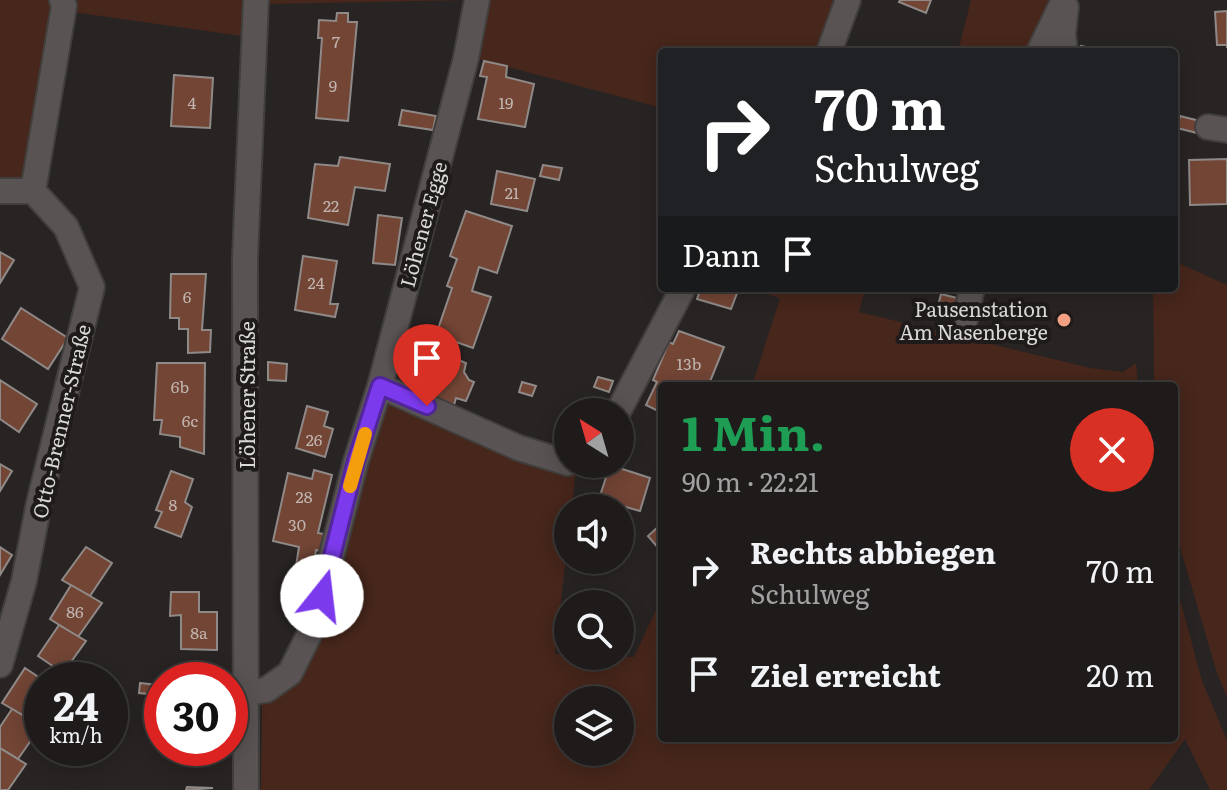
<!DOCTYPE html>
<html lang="de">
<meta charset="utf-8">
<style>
:root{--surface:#1e1b1a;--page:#2b2827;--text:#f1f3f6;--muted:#a1a1a2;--line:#3c3939}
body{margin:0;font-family:Literata,serif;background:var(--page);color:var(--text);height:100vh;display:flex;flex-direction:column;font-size:30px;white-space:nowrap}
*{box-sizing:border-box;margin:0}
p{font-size:26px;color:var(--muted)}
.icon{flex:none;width:44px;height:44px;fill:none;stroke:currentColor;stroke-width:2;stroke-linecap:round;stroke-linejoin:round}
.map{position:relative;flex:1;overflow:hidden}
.drawer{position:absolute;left:658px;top:382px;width:520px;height:360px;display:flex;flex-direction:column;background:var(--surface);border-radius:8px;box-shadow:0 4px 20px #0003,0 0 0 2px var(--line)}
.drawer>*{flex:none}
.top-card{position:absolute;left:658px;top:48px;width:520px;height:244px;border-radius:8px;box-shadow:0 4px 20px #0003,0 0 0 2px var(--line);background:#202124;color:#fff;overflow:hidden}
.needle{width:52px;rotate:323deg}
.tools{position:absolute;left:554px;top:398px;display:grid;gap:16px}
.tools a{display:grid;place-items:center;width:80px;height:80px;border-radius:50%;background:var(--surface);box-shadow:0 4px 20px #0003,0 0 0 2px var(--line);font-size:40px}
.speed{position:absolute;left:24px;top:662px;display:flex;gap:16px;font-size:40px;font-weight:700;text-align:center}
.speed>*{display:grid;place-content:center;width:104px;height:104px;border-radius:50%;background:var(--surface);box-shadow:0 4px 20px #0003,0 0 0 2px var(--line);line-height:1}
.speed small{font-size:20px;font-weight:400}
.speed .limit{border:12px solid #d22;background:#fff;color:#111}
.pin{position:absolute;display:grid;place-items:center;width:68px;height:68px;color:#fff;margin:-82px -34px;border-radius:50% 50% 50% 0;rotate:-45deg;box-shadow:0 0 8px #0007}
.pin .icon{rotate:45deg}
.me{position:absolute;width:88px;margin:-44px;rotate:16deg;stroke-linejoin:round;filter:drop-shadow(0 0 6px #0008)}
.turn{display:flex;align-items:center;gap:28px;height:168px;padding:0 24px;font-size:36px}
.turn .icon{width:104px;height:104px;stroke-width:2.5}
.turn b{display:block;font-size:56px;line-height:68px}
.then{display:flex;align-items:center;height:76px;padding:0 24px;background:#0003;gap:16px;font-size:30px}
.round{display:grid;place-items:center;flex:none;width:84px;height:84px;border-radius:42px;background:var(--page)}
.summary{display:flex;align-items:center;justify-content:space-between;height:136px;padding:0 24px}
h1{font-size:48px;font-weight:700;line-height:60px;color:#1e9e55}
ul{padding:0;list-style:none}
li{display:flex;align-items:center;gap:24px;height:104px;padding:0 24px}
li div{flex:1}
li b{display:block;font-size:30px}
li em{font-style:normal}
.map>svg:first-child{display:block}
.green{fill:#47261b;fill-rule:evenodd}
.building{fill:#724535;stroke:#8f8a88;stroke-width:2}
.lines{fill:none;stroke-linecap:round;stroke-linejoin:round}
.minor-casing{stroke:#413f3d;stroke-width:28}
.minor{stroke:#595453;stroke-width:24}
.route-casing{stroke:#51269a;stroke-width:20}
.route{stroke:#7c3aed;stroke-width:14}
.slow{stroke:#f59e0b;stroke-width:14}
.poi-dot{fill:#f39f82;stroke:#1f1b1a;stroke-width:3}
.labels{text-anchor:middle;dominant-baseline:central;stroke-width:8;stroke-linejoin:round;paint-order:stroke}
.number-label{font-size:16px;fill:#c1b4af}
.street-label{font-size:20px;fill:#dbd9d8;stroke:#1f1b1a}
.poi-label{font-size:20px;fill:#dbd9d8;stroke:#1f1b1a;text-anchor:end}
</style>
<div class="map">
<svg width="1227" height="790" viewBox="0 0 1227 790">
<rect width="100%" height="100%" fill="#282423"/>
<g class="green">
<path d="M0,0H245L242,36L51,9L23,179L0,181Z"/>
<path d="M268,0H470L268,4Z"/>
<path d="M483,0H844L824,52H662V108L471,57Z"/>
<path d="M971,0H1064L1039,52H958Z"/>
<path d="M1174,261L1227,285V697L1217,673L1182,554L1174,518V386H1154L1153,288H1174Z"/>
<path d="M746,288H865L859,312L1090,368L1123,372L1136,363L1138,386H752L780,298Z"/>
<path d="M385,395L576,469L572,508H568V540L555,654L634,657L662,597V738H1174V577L1202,681L1227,740V790H1210L1185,739L1149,790H261L262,703L278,692ZM568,700H620V752H568Z"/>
</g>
<g class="building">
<path d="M900,0H931L926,13L899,2Z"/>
<path d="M1227,11V48V45H1217L1215,12Z"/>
<path d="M337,13H348V22H357L348,121L316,118L322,38H318L319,20L336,21Z"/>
<path d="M1081,46L1110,52H1080Z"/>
<path d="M484,61L507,66L506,77L534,84L525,127L478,119L487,77L480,76Z"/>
<path d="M174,75L213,78L210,128L171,126Z"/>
<path d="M402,110L436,116L433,130L399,125Z"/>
<path d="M1180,116L1200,121L1197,133L1177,128Z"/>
<path d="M340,157L390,164L385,191L355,187L348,225L308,218L315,164L338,166Z"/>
<path d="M1227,159V204L1190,205L1189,160Z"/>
<path d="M543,165L562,168L559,180L540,176Z"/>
<path d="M497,171L535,179L527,211L491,204Z"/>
<path d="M466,211L512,226L497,273L479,267L472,291L491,297L473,348L436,335L452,288L447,286L457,259L450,256Z"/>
<path d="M378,215L402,218L395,265L373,263Z"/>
<path d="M0,252L14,260L0,283Z"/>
<path d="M303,256L337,261L330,304H338L335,317L295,310Z"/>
<path d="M171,274H206L202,330H211L210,352L188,353V329H179V318H170Z"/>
<path d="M701,288H739L731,309L697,299Z"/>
<path d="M941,294L961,299L955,319L936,314Z"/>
<path d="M21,308L68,338L48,369L2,339Z"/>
<path d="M679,331L724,347L709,384L714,386H662V413L646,405L657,382L653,380L669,342L673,344Z"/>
<path d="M447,355L466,363L464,372L469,380L474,382L466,401L456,398L454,405L418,391L430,357L445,363Z"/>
<path d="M268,362L287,364L286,381L268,380Z"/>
<path d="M157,363H205L204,454L180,447V437L160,434L162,420H154Z"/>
<path d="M598,377L613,381L609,392L594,387Z"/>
<path d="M0,380L37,404L19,432L0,419Z"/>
<path d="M522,382L536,386L532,396L519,392Z"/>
<path d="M307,406L328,412L324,426L333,429L325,457L296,448Z"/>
<path d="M0,464L12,471L0,491Z"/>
<path d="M610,465L650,478L640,511L622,506L620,510V508H596Z"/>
<path d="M314,470L332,475L318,533L324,534L320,551L316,550L313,569L296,566L299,547L273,541L288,473L312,479Z"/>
<path d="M171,471L193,479L185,502L192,507L181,537L155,527L162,512L156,510Z"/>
<path d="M659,526L662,530V547L659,549L648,536Z"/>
<path d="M0,547L12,555L0,575Z"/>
<path d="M86,547L112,563L90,596L62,580Z"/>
<path d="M71,585L102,603L78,637L50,619Z"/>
<path d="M171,592H199V612H217V650L181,649V615L170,616Z"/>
<path d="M59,625L86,641L63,673L38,656Z"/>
<path d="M25,668L43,680L42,703L31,720L2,703Z"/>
<path d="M140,683L158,685L156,703H148V694L139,693Z"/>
<path d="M12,709L41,726L18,759L0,748V727Z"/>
<path d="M0,748L26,764L8,790H0Z"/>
<path d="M187,787L213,788L186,790Z"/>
</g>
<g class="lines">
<defs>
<g id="minor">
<path d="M829,52L848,0"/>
<path d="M1039,52L1064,0"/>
<path d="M1065,52L1063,34L1066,7"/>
<path d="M1208,127L1227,130"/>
<path d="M0,191H33L66,227L92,287L39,503L24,581L0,665"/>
<path d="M33,191L64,6L62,0"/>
<path d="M963,329L972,288"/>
<path d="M380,386L519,448L568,463"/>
<path d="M618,412L683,288"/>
<path d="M247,693L266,690L290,673L313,627L356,461L380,386L466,58L477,0"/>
<path d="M246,790L245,258L256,0"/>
</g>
</defs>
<use href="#minor" class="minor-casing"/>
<use href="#minor" class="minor"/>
</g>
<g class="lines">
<defs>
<path id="route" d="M322,596L356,461L380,386L427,406"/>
</defs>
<use href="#route" class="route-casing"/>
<use href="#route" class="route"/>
<path class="slow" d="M350,486L365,434"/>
</g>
<circle class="poi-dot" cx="1064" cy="320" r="8"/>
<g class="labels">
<g class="number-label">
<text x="336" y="41">7</text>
<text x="333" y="85">9</text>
<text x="192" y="102">4</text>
<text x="506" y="102">19</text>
<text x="512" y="192">21</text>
<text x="331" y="205">22</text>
<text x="316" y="282">24</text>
<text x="187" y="296">6</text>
<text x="689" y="363">13b</text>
<text x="180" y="386">6b</text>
<text x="190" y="420">6c</text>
<text x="314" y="439">26</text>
<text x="304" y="496">28</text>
<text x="173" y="504">8</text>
<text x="297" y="524">30</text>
<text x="75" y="611">86</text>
<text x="199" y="632">8a</text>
</g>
<g class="street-label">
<text transform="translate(422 224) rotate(-75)">Löhener Egge</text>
<text transform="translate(246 395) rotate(-90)">Löhener Straße</text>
<text transform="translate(60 421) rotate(-77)">Otto-Brenner-Straße</text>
</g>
<g class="poi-label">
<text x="1048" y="308">Pausenstation<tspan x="1048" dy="23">Am Nasenberge</tspan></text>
</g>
</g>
</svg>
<div class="tools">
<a><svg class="needle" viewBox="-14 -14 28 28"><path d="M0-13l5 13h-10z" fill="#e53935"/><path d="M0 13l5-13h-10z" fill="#a1a1a2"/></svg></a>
<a><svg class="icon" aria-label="sound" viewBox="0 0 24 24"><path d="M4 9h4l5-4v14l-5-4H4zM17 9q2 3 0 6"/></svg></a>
<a><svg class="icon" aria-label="search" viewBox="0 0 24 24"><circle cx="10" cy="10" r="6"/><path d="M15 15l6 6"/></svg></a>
<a><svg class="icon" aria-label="layers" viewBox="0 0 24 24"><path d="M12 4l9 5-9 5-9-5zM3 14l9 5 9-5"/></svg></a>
</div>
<div class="speed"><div>24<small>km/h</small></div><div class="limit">30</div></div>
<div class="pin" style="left:427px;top:406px;background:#d93025"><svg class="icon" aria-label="arrive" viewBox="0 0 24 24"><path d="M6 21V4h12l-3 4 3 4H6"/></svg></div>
<svg class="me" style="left:322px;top:596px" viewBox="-20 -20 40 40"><circle r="19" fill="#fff"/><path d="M0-13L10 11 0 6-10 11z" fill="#7c3aed"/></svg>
<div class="top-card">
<div class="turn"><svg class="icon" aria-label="right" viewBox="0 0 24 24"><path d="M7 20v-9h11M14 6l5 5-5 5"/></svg><div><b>70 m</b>Schulweg</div></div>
<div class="then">Dann<svg class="icon" aria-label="arrive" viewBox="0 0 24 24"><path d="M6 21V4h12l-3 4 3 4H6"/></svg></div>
</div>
<section class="drawer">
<div class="summary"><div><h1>1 Min.</h1><p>90 m · 22:21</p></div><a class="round" style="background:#d93025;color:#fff"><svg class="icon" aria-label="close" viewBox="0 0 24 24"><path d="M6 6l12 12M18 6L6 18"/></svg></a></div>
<ul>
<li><svg class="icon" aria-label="right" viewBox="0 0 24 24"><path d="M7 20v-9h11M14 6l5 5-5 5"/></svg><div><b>Rechts abbiegen</b><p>Schulweg</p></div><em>70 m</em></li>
<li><svg class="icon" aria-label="arrive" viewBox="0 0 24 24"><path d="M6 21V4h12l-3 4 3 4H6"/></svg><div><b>Ziel erreicht</b></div><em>20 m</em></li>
</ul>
</section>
</div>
